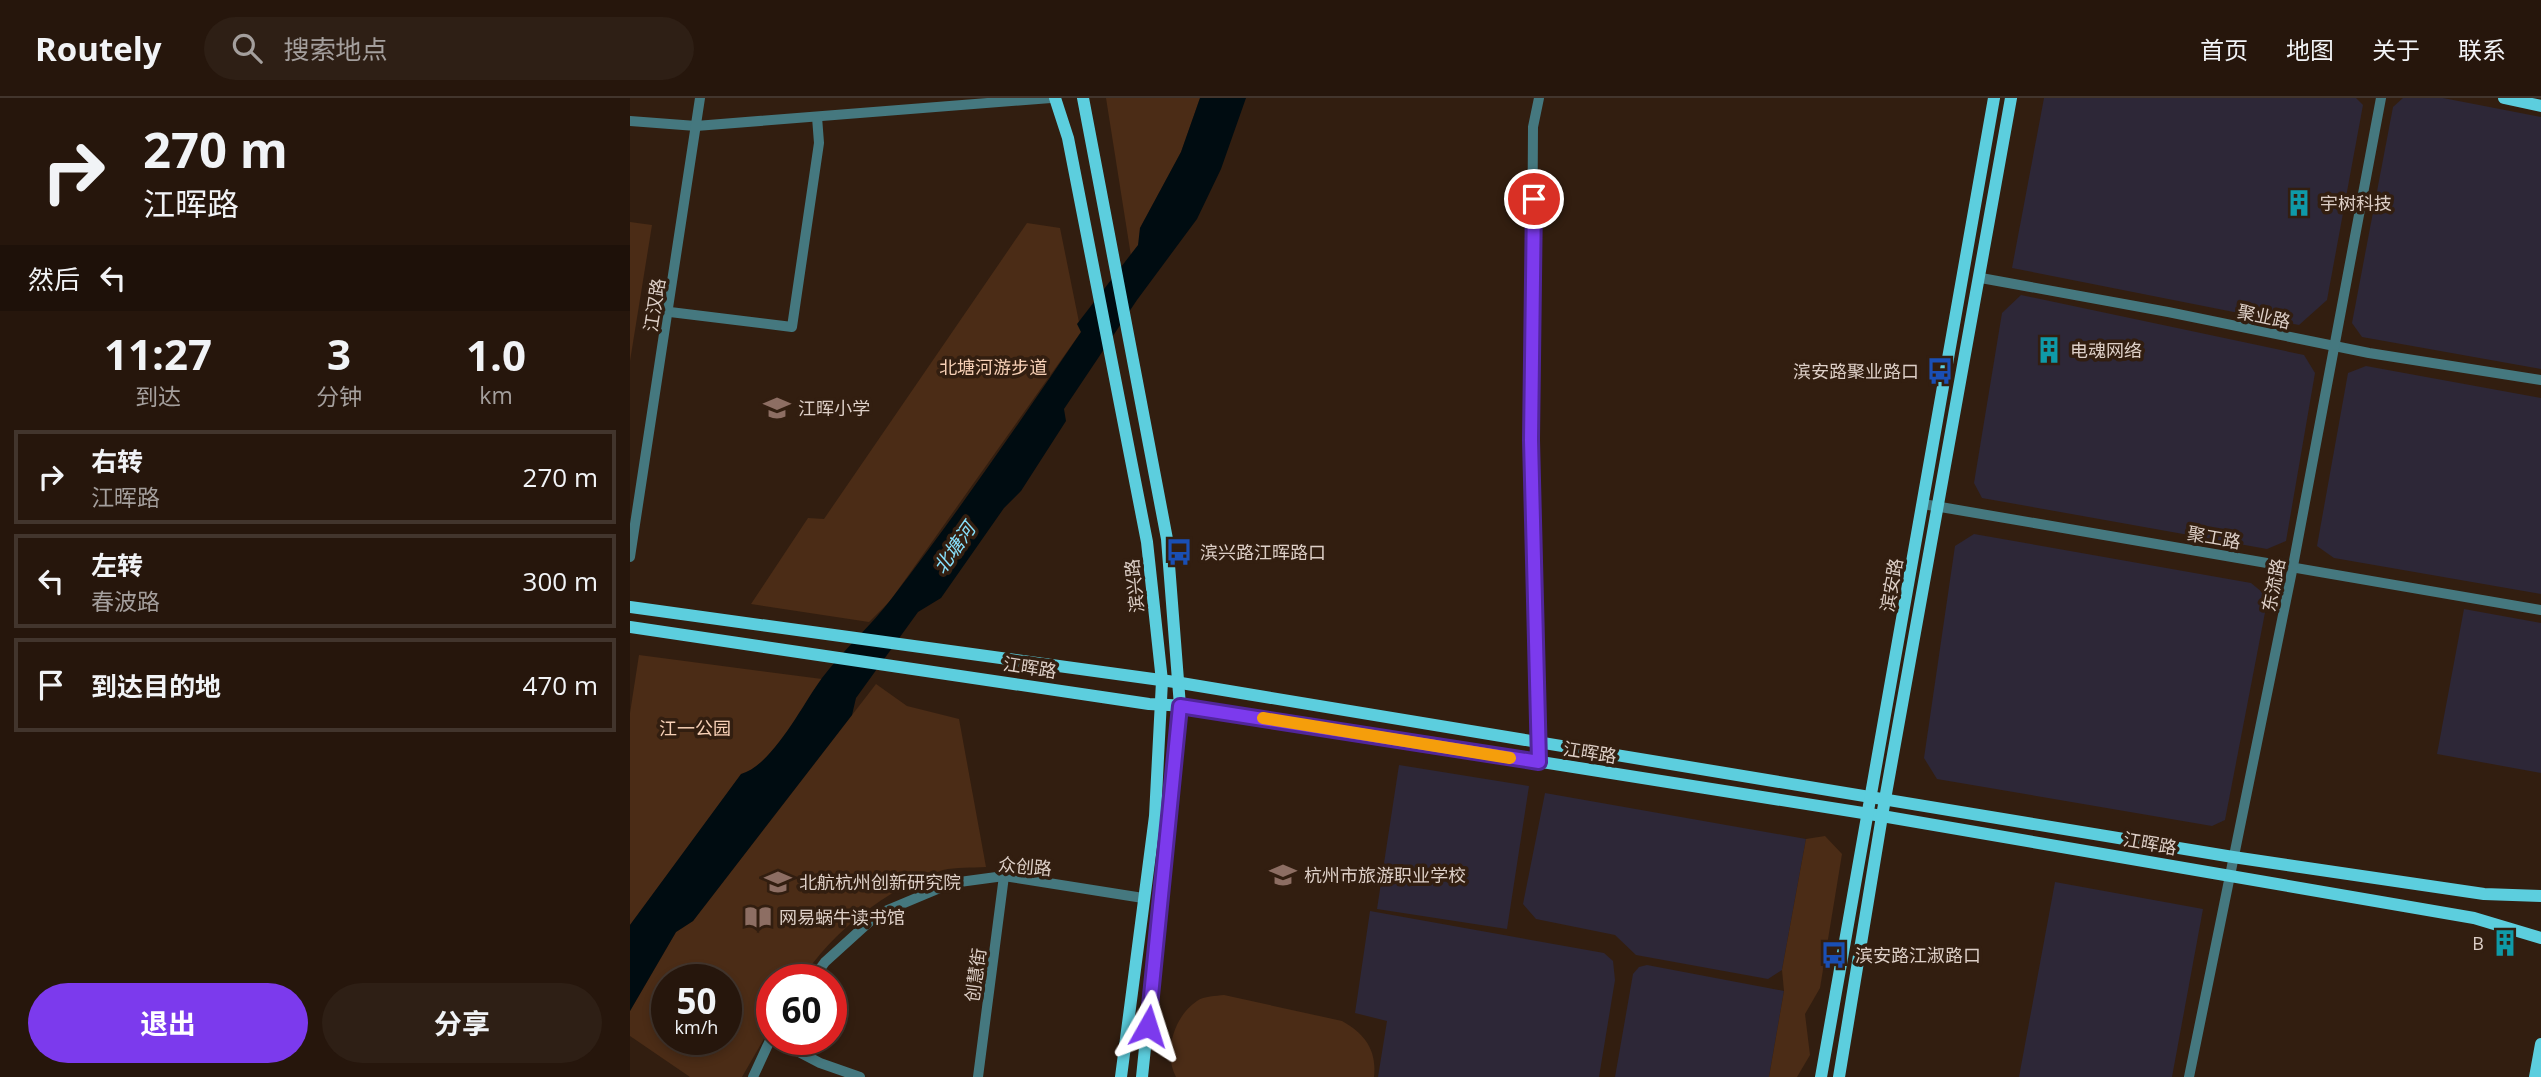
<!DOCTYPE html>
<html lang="zh">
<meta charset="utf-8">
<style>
:root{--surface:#26160c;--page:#2e1f15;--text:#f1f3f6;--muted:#a49f9d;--line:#42352d;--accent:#7c3aed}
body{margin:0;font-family:"Open Sans","Noto Sans SC",sans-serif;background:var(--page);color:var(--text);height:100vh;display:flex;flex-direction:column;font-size:26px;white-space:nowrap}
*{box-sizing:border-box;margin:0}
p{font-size:23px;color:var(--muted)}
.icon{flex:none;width:38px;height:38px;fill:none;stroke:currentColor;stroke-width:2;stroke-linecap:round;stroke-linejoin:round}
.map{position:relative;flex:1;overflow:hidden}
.drawer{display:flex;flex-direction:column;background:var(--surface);width:630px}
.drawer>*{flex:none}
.top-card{background:#26160c;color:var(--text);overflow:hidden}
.speed{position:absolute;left:21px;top:866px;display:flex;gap:14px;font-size:35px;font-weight:700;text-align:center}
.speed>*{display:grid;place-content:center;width:91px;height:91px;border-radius:50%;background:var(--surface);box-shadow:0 4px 10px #0003,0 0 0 2px var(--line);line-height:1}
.speed small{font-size:18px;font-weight:400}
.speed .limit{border:10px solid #d22;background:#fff;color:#111}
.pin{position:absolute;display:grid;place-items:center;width:60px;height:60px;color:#fff;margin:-30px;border:4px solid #fff;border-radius:50%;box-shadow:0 2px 7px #0007}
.me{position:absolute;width:77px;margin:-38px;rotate:6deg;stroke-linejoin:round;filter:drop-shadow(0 0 5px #0008)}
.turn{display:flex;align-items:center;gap:24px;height:147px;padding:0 28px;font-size:32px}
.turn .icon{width:91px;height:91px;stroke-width:2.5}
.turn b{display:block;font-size:49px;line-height:60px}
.then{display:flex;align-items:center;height:66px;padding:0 28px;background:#0003;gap:14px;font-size:26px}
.eta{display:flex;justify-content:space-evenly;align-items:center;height:119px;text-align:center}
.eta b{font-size:42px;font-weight:700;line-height:49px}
.button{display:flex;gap:14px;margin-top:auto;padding:14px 28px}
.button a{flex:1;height:80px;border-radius:42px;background:var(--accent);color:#fff;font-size:28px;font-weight:700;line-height:80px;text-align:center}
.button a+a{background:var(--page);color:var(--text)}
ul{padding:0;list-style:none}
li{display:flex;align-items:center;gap:21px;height:94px;margin:0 14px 10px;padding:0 14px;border:4px solid var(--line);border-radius:0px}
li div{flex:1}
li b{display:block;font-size:26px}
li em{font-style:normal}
header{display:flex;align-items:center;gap:42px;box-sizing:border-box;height:98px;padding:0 35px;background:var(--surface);border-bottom:2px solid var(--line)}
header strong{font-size:33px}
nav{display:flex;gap:38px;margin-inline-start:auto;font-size:24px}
.search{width:490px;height:63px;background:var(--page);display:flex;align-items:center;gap:18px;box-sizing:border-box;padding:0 24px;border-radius:38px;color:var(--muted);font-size:26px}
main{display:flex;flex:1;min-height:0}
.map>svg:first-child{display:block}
.industrial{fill:#2d2737}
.green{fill:#4b2c16;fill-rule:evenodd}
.water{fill:#000c11}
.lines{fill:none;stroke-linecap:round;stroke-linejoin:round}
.minor{stroke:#45787f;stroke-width:10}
.major{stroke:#5ccede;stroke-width:12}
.route-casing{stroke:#51269a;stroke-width:18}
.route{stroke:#7c3aed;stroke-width:12}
.slow{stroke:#f59e0b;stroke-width:12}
.labels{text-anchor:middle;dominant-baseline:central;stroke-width:7;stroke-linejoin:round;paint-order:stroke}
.poi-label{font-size:18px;fill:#ddcfc7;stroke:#321e10;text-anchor:start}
.street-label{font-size:18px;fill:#ddcfc7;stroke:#321e10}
.park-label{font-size:18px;fill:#f7d0b6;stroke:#321e10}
.water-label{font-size:19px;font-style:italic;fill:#88e1fd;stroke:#321e10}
</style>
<header>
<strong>Routely</strong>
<div class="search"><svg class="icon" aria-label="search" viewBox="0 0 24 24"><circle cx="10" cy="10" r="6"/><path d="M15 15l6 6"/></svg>搜索地点</div>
<nav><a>首页</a><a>地图</a><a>关于</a><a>联系</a></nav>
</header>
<main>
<section class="drawer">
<div class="top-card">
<div class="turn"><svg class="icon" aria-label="right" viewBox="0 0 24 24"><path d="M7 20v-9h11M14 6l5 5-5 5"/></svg><div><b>270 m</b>江晖路</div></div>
<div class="then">然后<svg class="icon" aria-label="left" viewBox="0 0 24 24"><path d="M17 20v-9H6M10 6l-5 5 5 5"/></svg></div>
</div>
<div class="eta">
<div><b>11:27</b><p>到达</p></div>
<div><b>3</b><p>分钟</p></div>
<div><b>1.0</b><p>km</p></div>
</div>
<ul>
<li><svg class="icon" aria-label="right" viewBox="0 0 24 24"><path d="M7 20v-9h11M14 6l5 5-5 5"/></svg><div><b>右转</b><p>江晖路</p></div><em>270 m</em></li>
<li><svg class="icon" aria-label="left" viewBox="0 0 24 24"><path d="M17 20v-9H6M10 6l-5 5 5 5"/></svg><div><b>左转</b><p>春波路</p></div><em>300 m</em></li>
<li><svg class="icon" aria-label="arrive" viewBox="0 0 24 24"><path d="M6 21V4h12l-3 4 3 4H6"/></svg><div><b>到达目的地</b></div><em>470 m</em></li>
</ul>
<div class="button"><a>退出</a><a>分享</a></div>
</section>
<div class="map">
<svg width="1911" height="979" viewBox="0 0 1911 979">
<rect width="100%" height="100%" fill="#321e10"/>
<g class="industrial">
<path d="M1414,0H1726L1733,7L1697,202L1669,227L1382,170Z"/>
<path d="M1773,0H1813L1911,19V271L1732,239L1722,225L1763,9Z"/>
<path d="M1391,197L1674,257L1685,275L1656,443L1637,451L1352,400L1344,385L1372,215Z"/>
<path d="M1736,268L1911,300V496L1704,460L1687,448L1718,275Z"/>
<path d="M1344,436L1621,485L1638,499L1595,722L1582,728L1307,681L1294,660L1325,448Z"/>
<path d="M1834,511L1911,525V675L1807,656Z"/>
<path d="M769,667L899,688L877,831L747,811Z"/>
<path d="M915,695L1176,741L1152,872L1138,881L1006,857L985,837L906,821L893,806Z"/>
<path d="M1425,784L1573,811L1542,979H1389Z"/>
<path d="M740,813L974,855L983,863L985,882L969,979H748L757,923L725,915Z"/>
<path d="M1017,867L1154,893L1139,979H985L1003,876L1009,869Z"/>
</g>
<g class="green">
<path d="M476,0H570L551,54L510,130L509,147L501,158Z"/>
<path d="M0,124L22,127L0,263Z"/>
<path d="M397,125L430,130L451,234L260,503L239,524L121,506L178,420L194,421Z"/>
<path d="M9,557L192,581C175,607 140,668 111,677L0,827V615Z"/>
<path d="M246,586L277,608L329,621L356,769C342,770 326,769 313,772C257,790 202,834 171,882H142V927L112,979H60L0,938V913L46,834L63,823ZM37,882H96V942H37Z"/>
<path d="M1195,738L1212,756L1190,890L1175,916L1180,957L1167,979H1139L1154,893L1152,872L1176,741Z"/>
<path d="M594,897L712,923C735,936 747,952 744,979H546C533,955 544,918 567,903C574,898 586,898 594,897Z"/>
</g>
<path class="water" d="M570,0H616L591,71L567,121L507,202L434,311L436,323L391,393L374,410L311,500L288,514L226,600L222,617L63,823L46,834L0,913V827L111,676C143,667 172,607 192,580C213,552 241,528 262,500C328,414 390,324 451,234L447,226L508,147L510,130L551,54Z"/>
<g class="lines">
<g class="minor">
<path d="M0,23L66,28L421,0"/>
<path d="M1351,180L1538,214L1739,255L1911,282"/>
<path d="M40,214L162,229L189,45L187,19"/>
<path d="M1293,406L1911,512"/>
<path d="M0,459L70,0"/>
<path d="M909,664L901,342L903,29L909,0"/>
<path d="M182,882L195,864L248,816L322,785L374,778L513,800"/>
<path d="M146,942L190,965L230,979"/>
<path d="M123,979L142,938"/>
<path d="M348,979L374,778"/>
<path d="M1559,979L1663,468L1751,0"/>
</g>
<g class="major">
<path d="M425,0L438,40L517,444L532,583L525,718L491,979"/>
<path d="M453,0L537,441L550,608L512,979"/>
<path d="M1874,0L1911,8"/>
<path d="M0,509L545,584L1603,759L1854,796L1911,798"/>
<path d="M0,529L519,606L558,608L1252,718L1844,820L1911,840"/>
<path d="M1191,979L1364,0"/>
<path d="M1209,979L1252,718L1381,0"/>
<path d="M1905,979L1911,946"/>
</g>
</g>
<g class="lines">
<defs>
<path id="route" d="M518,928L550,608L909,664L901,342L904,101"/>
</defs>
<use href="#route" class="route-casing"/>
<use href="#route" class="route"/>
<path class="slow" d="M633,620L880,660"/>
</g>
<defs>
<symbol id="building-bare" viewBox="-9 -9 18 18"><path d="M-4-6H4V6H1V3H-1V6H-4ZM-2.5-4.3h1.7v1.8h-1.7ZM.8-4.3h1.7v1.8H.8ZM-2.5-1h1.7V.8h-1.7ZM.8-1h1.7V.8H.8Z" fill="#0f9aa8" stroke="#321e10" stroke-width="2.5" paint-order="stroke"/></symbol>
<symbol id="bus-bare" viewBox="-9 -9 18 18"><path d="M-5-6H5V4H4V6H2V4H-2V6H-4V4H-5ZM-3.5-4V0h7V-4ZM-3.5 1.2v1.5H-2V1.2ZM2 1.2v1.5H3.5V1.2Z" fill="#1a4fb4" stroke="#321e10" stroke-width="2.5" paint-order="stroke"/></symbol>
<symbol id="school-bare" viewBox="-9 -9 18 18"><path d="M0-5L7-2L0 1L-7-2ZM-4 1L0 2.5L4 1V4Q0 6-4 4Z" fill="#8d6e63" stroke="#321e10" stroke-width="2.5" paint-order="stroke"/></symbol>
<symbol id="university-bare" viewBox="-9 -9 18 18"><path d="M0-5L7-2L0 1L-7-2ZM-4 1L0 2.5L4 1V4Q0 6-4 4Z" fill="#8d6e63" stroke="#321e10" stroke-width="2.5" paint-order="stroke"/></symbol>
<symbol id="library-bare" viewBox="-9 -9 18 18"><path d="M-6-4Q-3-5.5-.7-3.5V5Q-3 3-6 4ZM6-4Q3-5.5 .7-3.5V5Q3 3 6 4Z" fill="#8d6e63" stroke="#321e10" stroke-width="2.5" paint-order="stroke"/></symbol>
</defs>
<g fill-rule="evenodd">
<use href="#building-bare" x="1650" y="86" width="38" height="38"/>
<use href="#building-bare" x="1400" y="233" width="38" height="38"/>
<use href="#bus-bare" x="1291" y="254" width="38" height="38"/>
<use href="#school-bare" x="128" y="291" width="38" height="38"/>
<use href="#bus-bare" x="530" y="435" width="38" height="38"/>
<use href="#school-bare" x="634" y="758" width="38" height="38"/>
<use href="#university-bare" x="129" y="765" width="38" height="38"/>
<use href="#library-bare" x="109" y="800" width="38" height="38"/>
<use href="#building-bare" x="1856" y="826" width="38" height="38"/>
<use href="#bus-bare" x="1185" y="838" width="38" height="38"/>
</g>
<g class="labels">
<g class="poi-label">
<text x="1690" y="105">宇树科技</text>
<text x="1440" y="252">电魂网络</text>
<text x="1289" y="273" text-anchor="end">滨安路聚业路口</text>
<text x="168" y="310">江晖小学</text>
<text x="570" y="454">滨兴路江晖路口</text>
<text x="674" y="777">杭州市旅游职业学校</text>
<text x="169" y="784">北航杭州创新研究院</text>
<text x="149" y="819">网易蜗牛读书馆</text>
<text x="1854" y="845" text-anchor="end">B</text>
<text x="1225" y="857">滨安路江淑路口</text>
</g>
<g class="street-label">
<text transform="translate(24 207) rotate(-81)">江汉路</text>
<text transform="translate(1634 218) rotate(12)">聚业路</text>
<text transform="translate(1584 439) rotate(10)">聚工路</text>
<text transform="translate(1261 487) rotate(-80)">滨安路</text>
<text transform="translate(1643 487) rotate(-79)">东流路</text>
<text transform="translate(504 488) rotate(-96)">滨兴路</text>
<text transform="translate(400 569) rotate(9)">江晖路</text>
<text transform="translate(960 654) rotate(9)">江晖路</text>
<text transform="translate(1520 745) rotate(10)">江晖路</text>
<text transform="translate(395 768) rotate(5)">众创路</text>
<text transform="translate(345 877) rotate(-82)">创慧街</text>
</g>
<g class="park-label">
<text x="363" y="269">北塘河游步道</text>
<text x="65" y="630">江一公园</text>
</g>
<g class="water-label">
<text transform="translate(324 450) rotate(-55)">北塘河</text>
</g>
</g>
</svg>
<div class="speed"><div>50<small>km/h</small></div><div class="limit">60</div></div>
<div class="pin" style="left:904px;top:101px;background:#d93025"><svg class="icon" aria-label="arrive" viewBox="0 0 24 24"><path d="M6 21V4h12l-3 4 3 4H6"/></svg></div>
<svg class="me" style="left:518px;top:928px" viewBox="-20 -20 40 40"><path d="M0-17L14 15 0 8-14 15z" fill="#7c3aed" stroke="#fff" stroke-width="4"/></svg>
</div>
</main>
